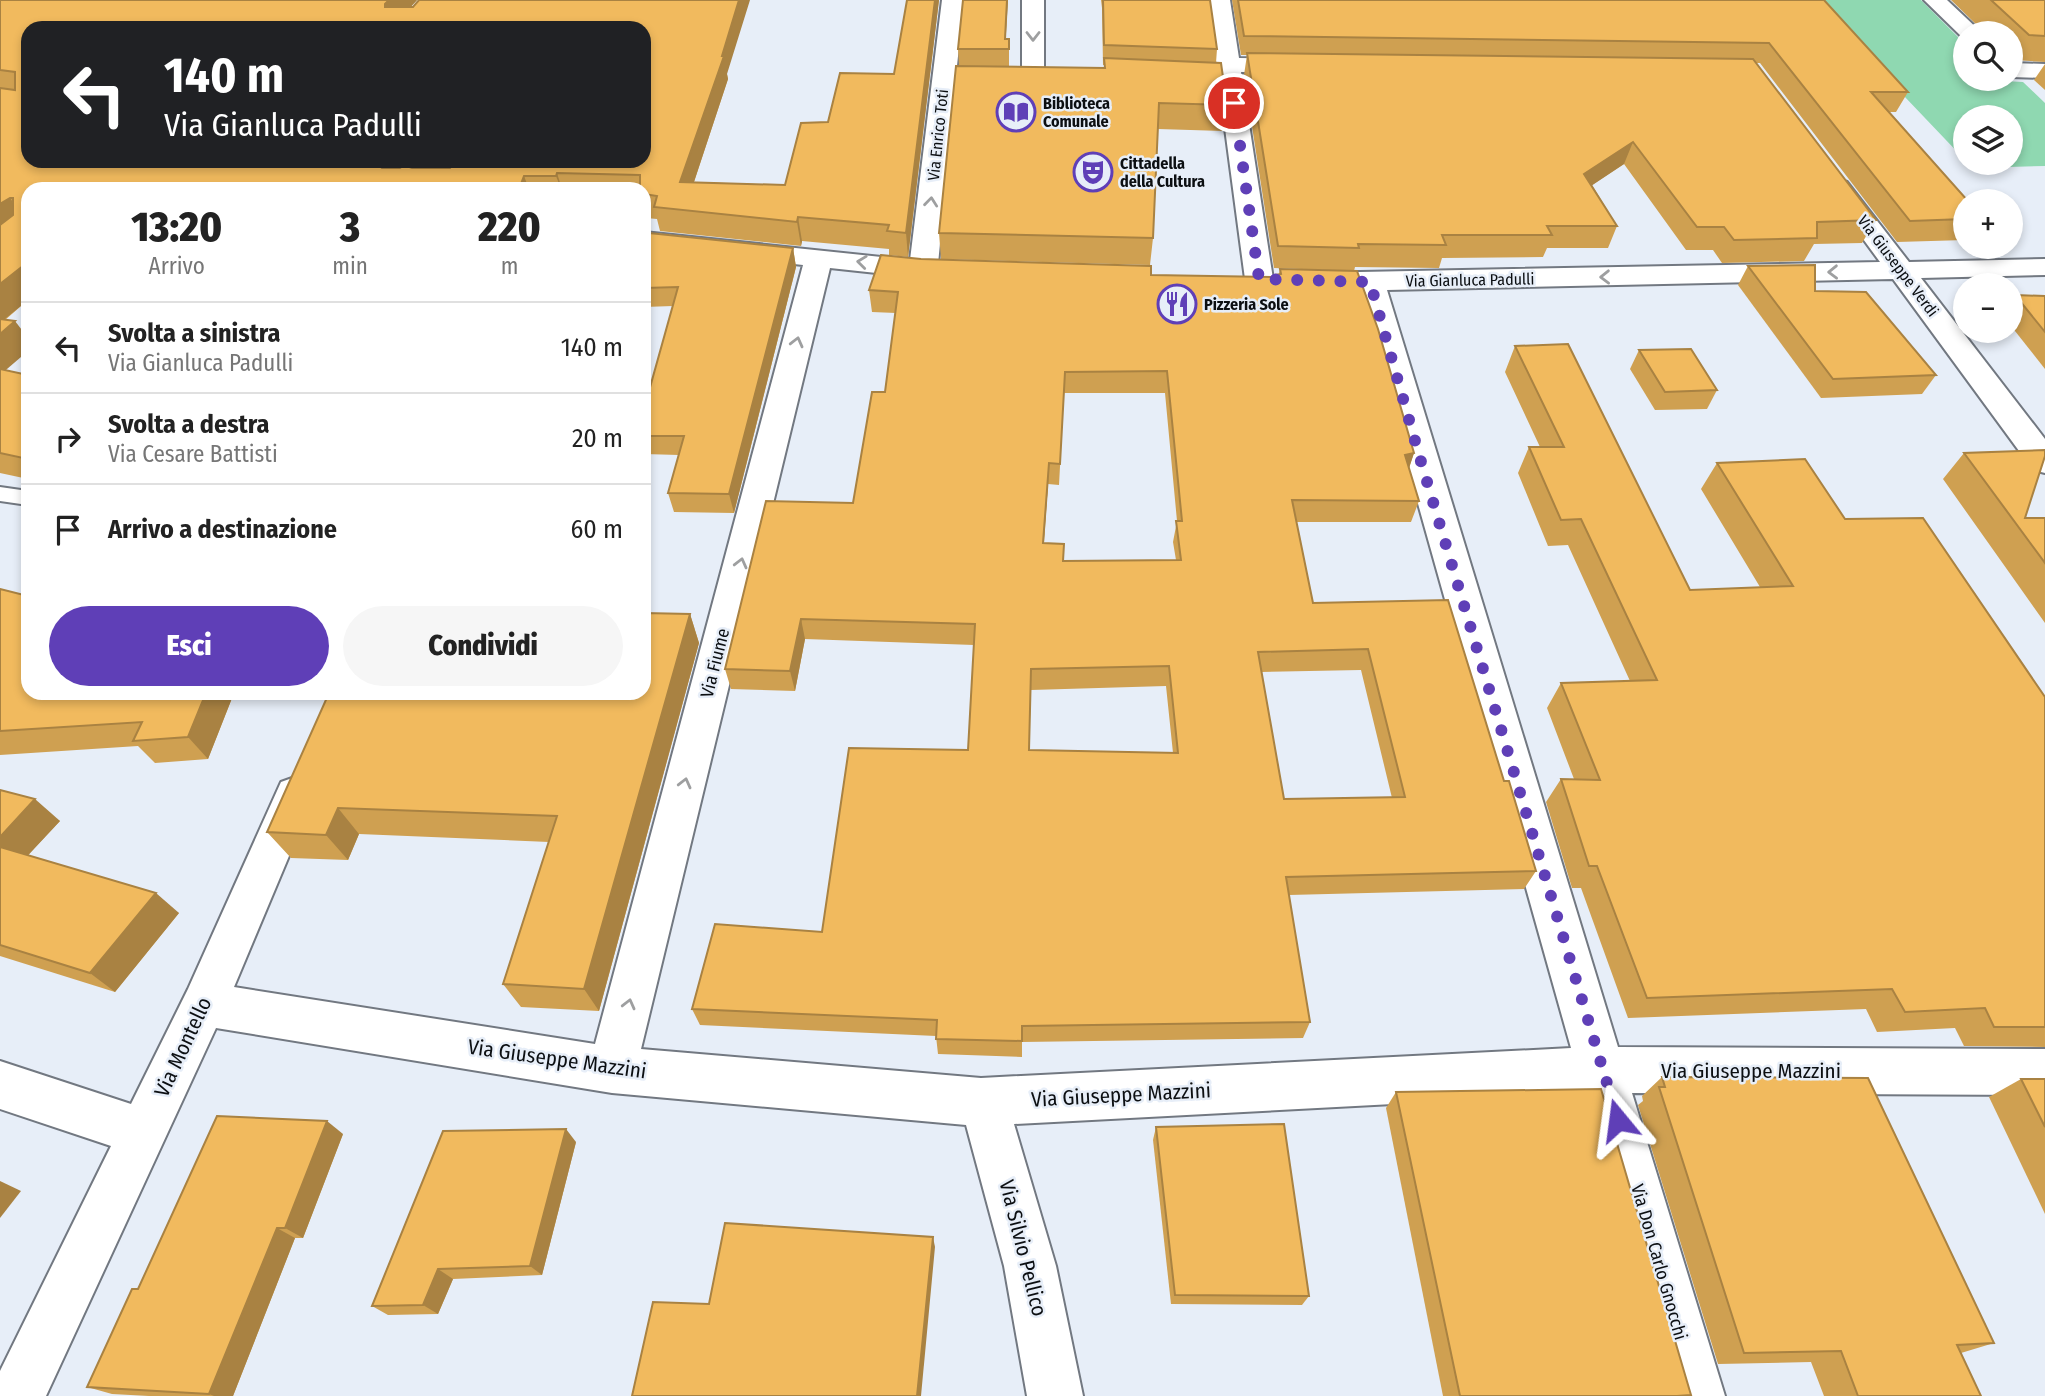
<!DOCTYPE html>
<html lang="it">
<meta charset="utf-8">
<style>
:root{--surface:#fff;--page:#f6f6f6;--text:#222;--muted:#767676;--line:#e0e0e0;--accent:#5f3fb7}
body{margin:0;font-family:"Fira Sans Condensed",sans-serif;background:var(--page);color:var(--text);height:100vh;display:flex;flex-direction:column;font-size:26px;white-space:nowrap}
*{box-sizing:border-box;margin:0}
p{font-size:23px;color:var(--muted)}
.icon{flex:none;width:38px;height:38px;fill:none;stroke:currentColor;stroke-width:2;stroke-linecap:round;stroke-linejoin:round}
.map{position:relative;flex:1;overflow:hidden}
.side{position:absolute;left:21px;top:182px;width:630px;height:518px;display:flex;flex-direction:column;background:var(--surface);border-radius:21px;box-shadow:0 4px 10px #0003}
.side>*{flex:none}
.banner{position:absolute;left:21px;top:21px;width:630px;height:147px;border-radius:21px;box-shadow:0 4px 10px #0003;background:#202124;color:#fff;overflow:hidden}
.fabs{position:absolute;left:1953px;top:21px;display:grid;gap:14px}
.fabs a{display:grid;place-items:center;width:70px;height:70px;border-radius:50%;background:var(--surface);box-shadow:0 4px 10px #0003;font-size:35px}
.pin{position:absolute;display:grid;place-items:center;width:60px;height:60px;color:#fff;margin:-30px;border:4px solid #fff;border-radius:50%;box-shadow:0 2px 7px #0007}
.me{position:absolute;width:77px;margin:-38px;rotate:344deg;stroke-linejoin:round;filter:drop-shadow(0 0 5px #0008)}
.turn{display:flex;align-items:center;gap:24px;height:147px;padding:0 28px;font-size:32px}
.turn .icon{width:91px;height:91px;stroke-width:2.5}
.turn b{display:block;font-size:49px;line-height:60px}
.eta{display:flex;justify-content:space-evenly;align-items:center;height:119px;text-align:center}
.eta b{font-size:42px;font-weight:800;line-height:49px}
.button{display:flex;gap:14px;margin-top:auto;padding:14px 28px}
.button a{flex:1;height:80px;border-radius:42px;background:var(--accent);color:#fff;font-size:28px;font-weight:800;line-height:80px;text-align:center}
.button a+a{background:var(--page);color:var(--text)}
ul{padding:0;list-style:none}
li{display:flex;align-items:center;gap:21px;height:91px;padding:0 28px;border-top:2px solid var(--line)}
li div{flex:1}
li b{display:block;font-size:26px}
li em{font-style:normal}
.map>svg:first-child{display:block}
.green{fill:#8fd8b1}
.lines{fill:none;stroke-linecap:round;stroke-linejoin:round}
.lane-casing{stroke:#727881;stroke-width:4}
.street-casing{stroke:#727881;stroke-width:4}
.lane{fill:#fff;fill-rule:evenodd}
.street{fill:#fff;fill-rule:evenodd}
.wall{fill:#cfa051;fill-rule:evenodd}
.shaded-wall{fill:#a98242}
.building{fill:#f1ba5e;stroke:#a98242;stroke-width:2;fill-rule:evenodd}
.oneway{stroke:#9e9fa0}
.route{stroke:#5f3fb7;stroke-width:12;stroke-dasharray:0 21.6}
.labels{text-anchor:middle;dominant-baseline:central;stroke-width:5;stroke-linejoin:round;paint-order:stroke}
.far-poi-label{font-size:16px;font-weight:bold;fill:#0c0f12;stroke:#e7eef8;text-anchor:start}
.far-street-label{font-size:16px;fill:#0c0f12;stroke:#e7eef8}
.street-label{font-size:18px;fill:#0c0f12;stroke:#e7eef8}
.near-street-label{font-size:21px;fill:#0c0f12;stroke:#e7eef8}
</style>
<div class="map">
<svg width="2045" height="1396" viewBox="0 0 2045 1396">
<rect width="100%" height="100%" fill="#e7eef8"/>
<path class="green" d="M1824,0H1921L1965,44V79L2023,82L2045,103V166L1973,168L1968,163H2011V117H1965V160L1884,75Z"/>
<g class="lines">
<defs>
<path id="lane" d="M0,487L28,491V505L0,501Z"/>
<g id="street">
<path d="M942,0H964L956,75H1008L1016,77L1020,82L1016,87L1008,89H955L938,264L944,270L940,276L923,278L830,268L641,1049L981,1078L1571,1048L1358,290L1299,287L1295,281L1299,275L1309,273L1880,262L1825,187L1829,182L1838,179L1847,182L1909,262L2045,259V275L1921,278L2045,439V473L2033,470L1893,279L1387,290L1618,1047L2045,1049V1095L1632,1093L1725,1396H1669L1584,1094L1014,1124L1056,1266L1083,1396H1027L1004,1266L966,1125L612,1093L216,1028L46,1396H0V1371L111,1146L0,1109V1061L131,1104L188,989L281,782L295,777L309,782L315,794L234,987L595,1044L803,265L644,248V232L910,260Z"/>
<path d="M1022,0H1044V71L1041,76H1025L1022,71Z"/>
<path d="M1208,0H1230L1239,58L1297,59L1305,61L1308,66L1305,71L1297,73L1241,72L1273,279L1269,285L1259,287L1249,285L1245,279Z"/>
<path d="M1924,0H1947L1982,33H1965L1963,38Z"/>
<path d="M2011,63L2045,64V78L2011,77Z"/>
</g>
</defs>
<use href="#lane" class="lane-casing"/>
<use href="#street" class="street-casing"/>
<use href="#lane" class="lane"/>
<use href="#street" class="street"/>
</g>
<g class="wall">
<path d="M0,0H417L410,7L727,74L728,79L694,182L785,185L828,122L894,74L907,0H939L908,257L889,255V249L802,241L801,246L660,231L657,219L646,218L644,211V189H28V300L5,320V370L28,375V479L0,473ZM28,28L644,161H401L419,168L28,161Z"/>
<path d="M1101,0H1210L1217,49L1216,63L1227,105L1223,131L1158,129L1153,238L1150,265L941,259L939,233L959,66L958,49L1009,39V67L1104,68V65H1103L1102,8Z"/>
<path d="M1232,0H1824L1908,92L1896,112H1889L1965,201V240L1897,242L1760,63H1756L1876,220L1862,243L1814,244L1804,261L1722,263L1713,250H1686L1624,164L1592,185L1617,226L1608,248H1547L1543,257L1442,258L1439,268L1355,267L1354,271L1274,268L1244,75L1247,55H1241Z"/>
<path d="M1951,0H2045V62L2014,60L2011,58V33H1985Z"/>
<path d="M2045,64V90L2034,80Z"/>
<path d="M793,248L796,267L734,513L674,512L668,493L679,455L644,454V436L673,306L644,307V251Z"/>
<path d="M921,259L1151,275L1273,277L1274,275L1279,274L1280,269L1414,453L1409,468L1419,501L1411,522H1296L1313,603L1448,600L1504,781L1536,871L1524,889L1289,895L1310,1022L1303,1038L1022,1042V1057L938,1054L936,1036L700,1025L692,1009L822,932L968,750L974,645L805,639L795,691L731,689L725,669L853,503L885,392L896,313L872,312L869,290ZM1064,393H1165L1177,521L1173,542L1176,560L1063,561L1044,543L1048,484L1059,485ZM1361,670L1392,798L1284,799L1261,672ZM1166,686L1173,753L1029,750L1031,690Z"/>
<path d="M1748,266L1815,291L1936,375L1922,394L1821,398L1738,285Z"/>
<path d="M2015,295L2045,296V369L2011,326V301Z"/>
<path d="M1515,346L1690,590L1760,587L1701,489L1717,463L1845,519L2045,697V1047L1964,1046L1955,1028L1877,1032L1866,1009L1628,1018L1581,888H1572L1546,802L1561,779H1574L1547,708L1561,683L1630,681L1568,545L1548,546L1518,473L1529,447H1540L1505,372Z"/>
<path d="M1639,350L1717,390L1707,409L1655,410L1630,369Z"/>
<path d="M1964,453L2025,518H2045V623L1943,479Z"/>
<path d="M0,589L234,693L208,759L155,763L138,746L0,755Z"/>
<path d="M690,614L699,643L599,1011L521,1007L503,984L549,842L359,834L348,860L291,858L267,832Z"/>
<path d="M0,790L60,821L28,855L179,913L115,992L0,956Z"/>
<path d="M1662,1077L1994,1343L1961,1353L1981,1396H1824L1811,1362L1718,1364L1638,1105L1643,1101L1642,1096Z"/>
<path d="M2021,1079H2045V1214L1989,1097Z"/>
<path d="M1396,1092L1691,1395L1689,1396H1443L1386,1108Z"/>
<path d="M1156,1127L1309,1296L1302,1305L1171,1304L1153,1140Z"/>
<path d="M343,1134L303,1238H295L233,1396H149L112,1394L87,1387L138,1289Z"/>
<path d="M576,1142L542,1275L453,1279L438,1314L388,1315L372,1306Z"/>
</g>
<g class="shaded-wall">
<path d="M389,0H417L394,26L385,7V4Z"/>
<path d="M739,0H750L727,74L728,79L686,206L680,182Z"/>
<path d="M935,0H939L908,257L906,233Z"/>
<path d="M1007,0H1008L1005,49Z"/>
<path d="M1633,142L1624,164L1576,196L1584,174Z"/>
<path d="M56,161H101L69,189L53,167L54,163Z"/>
<path d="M383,161H387L396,182L379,165Z"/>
<path d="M557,173L562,189H561L556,176Z"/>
<path d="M524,176L529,189H519Z"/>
<path d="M10,198L27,222L0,239V204Z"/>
<path d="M798,217L802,241L801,246L797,222Z"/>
<path d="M793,248L796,267L734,513L729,494Z"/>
<path d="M28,262V300L0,323V284Z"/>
<path d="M15,321L28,338V351L0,375V334Z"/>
<path d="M1414,453L1407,474L1405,455Z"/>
<path d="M28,454V465L23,458Z"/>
<path d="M1049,463L1048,484L1042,564L1043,543Z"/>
<path d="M690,614L699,643L599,1011L584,989Z"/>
<path d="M801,619L805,639L795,691L790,671Z"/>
<path d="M206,693H234L208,759L188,737Z"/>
<path d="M35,799L60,821L19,865L0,850V837Z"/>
<path d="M338,808L359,834L348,860L326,835Z"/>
<path d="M156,893L179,913L115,992L90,973Z"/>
<path d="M327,1121L343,1134L303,1238L285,1228Z"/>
<path d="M566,1129L576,1142L542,1275L530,1266Z"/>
<path d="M0,1181L21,1191L0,1218Z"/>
<path d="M277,1228L295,1238L233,1396H214L209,1394Z"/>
<path d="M933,1237L935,1247L921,1396H917Z"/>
<path d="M438,1269L453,1279L438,1314L423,1305Z"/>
</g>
<g class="building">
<path d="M0,0H389L385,4V7H413L419,0H739L722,56H724L680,182L785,185L801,123L828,122L840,73L894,74L907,0H935L906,233L887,231L889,225L798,217L797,222L654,207L657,196L644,194V189H640V175L557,173L556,176H524L519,189H28V262L0,284V225L13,215V198H10L0,204V88L15,90V72L0,70ZM28,28H644V161H449L452,165L450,168H412L404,165L400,168H382L379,165L383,161H83L75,167H53L54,163L56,161H28Z"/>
<path d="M963,0H1007L1005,39H1009V49H958Z"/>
<path d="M1103,0H1210L1217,49L1104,45Z"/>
<path d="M1238,0H1824L1908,92H1871L1968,201H1965V219L1910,221L1769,43L1244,36Z"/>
<path d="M1991,0H2045V36L2029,35Z"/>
<path d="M1247,53L1753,59L1876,220L1817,222V238L1734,240L1724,227H1697L1633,142L1584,174L1617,226H1547L1552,235H1442L1446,245L1358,244L1359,248L1278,246Z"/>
<path d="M1104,58L1221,63L1227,105L1159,103L1153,238L939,233L956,66L1105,68Z"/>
<path d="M649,233L793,248L729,494L668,493L684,436H644V409L678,287L644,288V251Z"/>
<path d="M881,255L921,259L1151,266V275L1274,277V275L1281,274L1280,269L1357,271L1378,329L1414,453L1405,455L1419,501L1292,500L1313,603L1448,600L1504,781H1509L1536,871L1286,877L1310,1022L1022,1026V1041L936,1039L937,1020L692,1009L715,924L822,932L849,748L968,750L975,624L801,619L790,671L725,669L766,501L853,503L872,392H885L898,292L869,290ZM1167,371L1182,521H1176L1181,560L1063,561L1064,544L1043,543L1049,463L1060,464L1065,372ZM1368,649L1405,797L1284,799L1258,652ZM1169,666L1178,753L1029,750L1031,669Z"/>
<path d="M1815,265V291L1866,292L1936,375L1833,379L1748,266Z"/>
<path d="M2015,295L2045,296V332Z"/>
<path d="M0,319L15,321L0,334Z"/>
<path d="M1568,344L1690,590L1793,586L1717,463L1805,459L1845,519L1923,518L2045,697V1027H1994L1985,1008L1905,1012L1892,989L1647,998L1597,866H1589L1561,779L1600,780L1561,683L1657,680L1581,519L1561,520L1529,447H1564L1515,346Z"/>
<path d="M1691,349L1717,390L1665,392L1639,350Z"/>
<path d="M0,369L28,375V454L23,458L0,453Z"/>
<path d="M2045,450V456L2025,518H2045V563L1964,453Z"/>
<path d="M0,589L28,596V693H206L188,737L133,741L142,722L0,731Z"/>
<path d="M644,613L690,614L584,989L503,984L557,816L338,808L326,835L267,832L329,693H644Z"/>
<path d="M0,790L35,799L0,837Z"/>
<path d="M0,847L156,893L90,973L0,945Z"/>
<path d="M1662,1077L1868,1078L1994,1343L1957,1345L1981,1396H1858L1841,1351L1744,1353L1659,1087H1665Z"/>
<path d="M2021,1079H2045V1127Z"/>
<path d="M1601,1089L1691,1395L1677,1396H1460L1396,1092Z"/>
<path d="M217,1116L327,1121L285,1228H277L209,1394L87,1387L132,1289H138Z"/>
<path d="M1284,1124L1309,1296L1175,1295L1156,1127Z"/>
<path d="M566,1129L530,1266L438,1269L423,1305L372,1306L443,1131Z"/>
<path d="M725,1223L933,1237L917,1396H632L653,1302L709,1304Z"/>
</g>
<defs><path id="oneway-chevron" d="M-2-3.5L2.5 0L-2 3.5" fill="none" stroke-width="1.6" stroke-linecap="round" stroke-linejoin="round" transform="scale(1.75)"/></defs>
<g class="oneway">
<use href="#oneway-chevron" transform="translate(1033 36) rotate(90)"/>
<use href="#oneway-chevron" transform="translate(931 202) rotate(-84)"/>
<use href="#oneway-chevron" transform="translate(862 262) rotate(-173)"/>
<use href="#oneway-chevron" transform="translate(1833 272) rotate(179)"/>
<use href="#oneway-chevron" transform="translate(1605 277) rotate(179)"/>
<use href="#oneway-chevron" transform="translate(797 342) rotate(-76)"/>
<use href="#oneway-chevron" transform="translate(741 563) rotate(-76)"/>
<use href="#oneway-chevron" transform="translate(685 783) rotate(-76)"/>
<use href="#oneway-chevron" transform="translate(629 1004) rotate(-76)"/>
</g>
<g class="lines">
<path class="route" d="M1234,103L1259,279L1370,282L1419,455L1618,1120"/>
</g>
<defs>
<symbol id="library-ring" viewBox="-11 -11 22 22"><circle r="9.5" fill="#e7eef8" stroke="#5f3fb7" stroke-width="1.5"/><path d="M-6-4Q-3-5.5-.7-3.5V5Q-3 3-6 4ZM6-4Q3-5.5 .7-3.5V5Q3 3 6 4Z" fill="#5f3fb7"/></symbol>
<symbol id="theatre-ring" viewBox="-11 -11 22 22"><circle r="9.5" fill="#e7eef8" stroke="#5f3fb7" stroke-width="1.5"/><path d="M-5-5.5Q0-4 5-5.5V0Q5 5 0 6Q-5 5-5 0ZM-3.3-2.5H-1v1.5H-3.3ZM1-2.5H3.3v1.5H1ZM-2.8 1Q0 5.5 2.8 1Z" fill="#5f3fb7"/></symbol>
<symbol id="restaurant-ring" viewBox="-11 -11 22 22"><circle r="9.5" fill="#e7eef8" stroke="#5f3fb7" stroke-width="1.5"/><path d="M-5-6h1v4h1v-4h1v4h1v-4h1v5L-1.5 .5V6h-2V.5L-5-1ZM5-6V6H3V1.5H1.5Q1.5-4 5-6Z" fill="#5f3fb7"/></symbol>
</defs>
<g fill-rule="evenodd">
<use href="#library-ring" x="994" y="90" width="44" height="44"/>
<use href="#theatre-ring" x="1071" y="150" width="44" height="44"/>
<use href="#restaurant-ring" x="1155" y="282" width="44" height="44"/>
</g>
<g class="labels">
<g class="far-poi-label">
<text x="1043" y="103">Biblioteca<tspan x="1043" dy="18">Comunale</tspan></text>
<text x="1120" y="163">Cittadella<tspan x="1120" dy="18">della Cultura</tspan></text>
<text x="1204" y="304">Pizzeria Sole</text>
</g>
<g class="far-street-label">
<text transform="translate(938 135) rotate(-84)">Via Enrico Toti</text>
<text transform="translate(1898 266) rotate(53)">Via Giuseppe Verdi</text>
<text transform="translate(1470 280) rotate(-1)">Via Gianluca Padulli</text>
</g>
<g class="street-label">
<text transform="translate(715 663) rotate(-76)">Via Fiume</text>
<text transform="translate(1659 1262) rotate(74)">Via Don Carlo Gnocchi</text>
</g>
<g class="near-street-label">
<text transform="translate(183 1047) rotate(-65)">Via Montello</text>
<text transform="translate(557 1059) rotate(8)">Via Giuseppe Mazzini</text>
<text x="1751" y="1071">Via Giuseppe Mazzini</text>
<text transform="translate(1121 1095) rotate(-3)">Via Giuseppe Mazzini</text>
<text transform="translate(1023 1248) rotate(76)">Via Silvio Pellico</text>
</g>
</g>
</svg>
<div class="fabs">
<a><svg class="icon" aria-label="search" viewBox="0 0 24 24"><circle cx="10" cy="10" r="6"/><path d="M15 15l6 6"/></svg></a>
<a><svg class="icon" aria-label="layers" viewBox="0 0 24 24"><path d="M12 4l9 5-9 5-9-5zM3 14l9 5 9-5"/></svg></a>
<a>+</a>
<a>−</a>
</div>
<div class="pin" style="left:1234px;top:103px;background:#d93025"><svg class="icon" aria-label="arrive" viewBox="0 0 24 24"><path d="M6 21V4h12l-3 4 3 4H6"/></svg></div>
<svg class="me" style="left:1618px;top:1120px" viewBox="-20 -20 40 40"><path d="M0-17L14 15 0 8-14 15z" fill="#5f3fb7" stroke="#fff" stroke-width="4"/></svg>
<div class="banner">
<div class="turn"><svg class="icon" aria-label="left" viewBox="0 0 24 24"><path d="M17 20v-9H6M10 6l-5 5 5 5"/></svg><div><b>140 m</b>Via Gianluca Padulli</div></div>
</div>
<section class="side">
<div class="eta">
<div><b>13:20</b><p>Arrivo</p></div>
<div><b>3</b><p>min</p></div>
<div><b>220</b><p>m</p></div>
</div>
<ul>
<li><svg class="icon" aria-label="left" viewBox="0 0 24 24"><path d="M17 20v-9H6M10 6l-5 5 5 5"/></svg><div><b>Svolta a sinistra</b><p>Via Gianluca Padulli</p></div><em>140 m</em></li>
<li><svg class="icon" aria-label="right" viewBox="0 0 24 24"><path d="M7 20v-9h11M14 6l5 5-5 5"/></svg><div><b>Svolta a destra</b><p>Via Cesare Battisti</p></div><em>20 m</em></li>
<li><svg class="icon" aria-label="arrive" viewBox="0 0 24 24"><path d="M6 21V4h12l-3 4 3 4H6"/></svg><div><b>Arrivo a destinazione</b></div><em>60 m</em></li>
</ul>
<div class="button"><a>Esci</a><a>Condividi</a></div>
</section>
</div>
